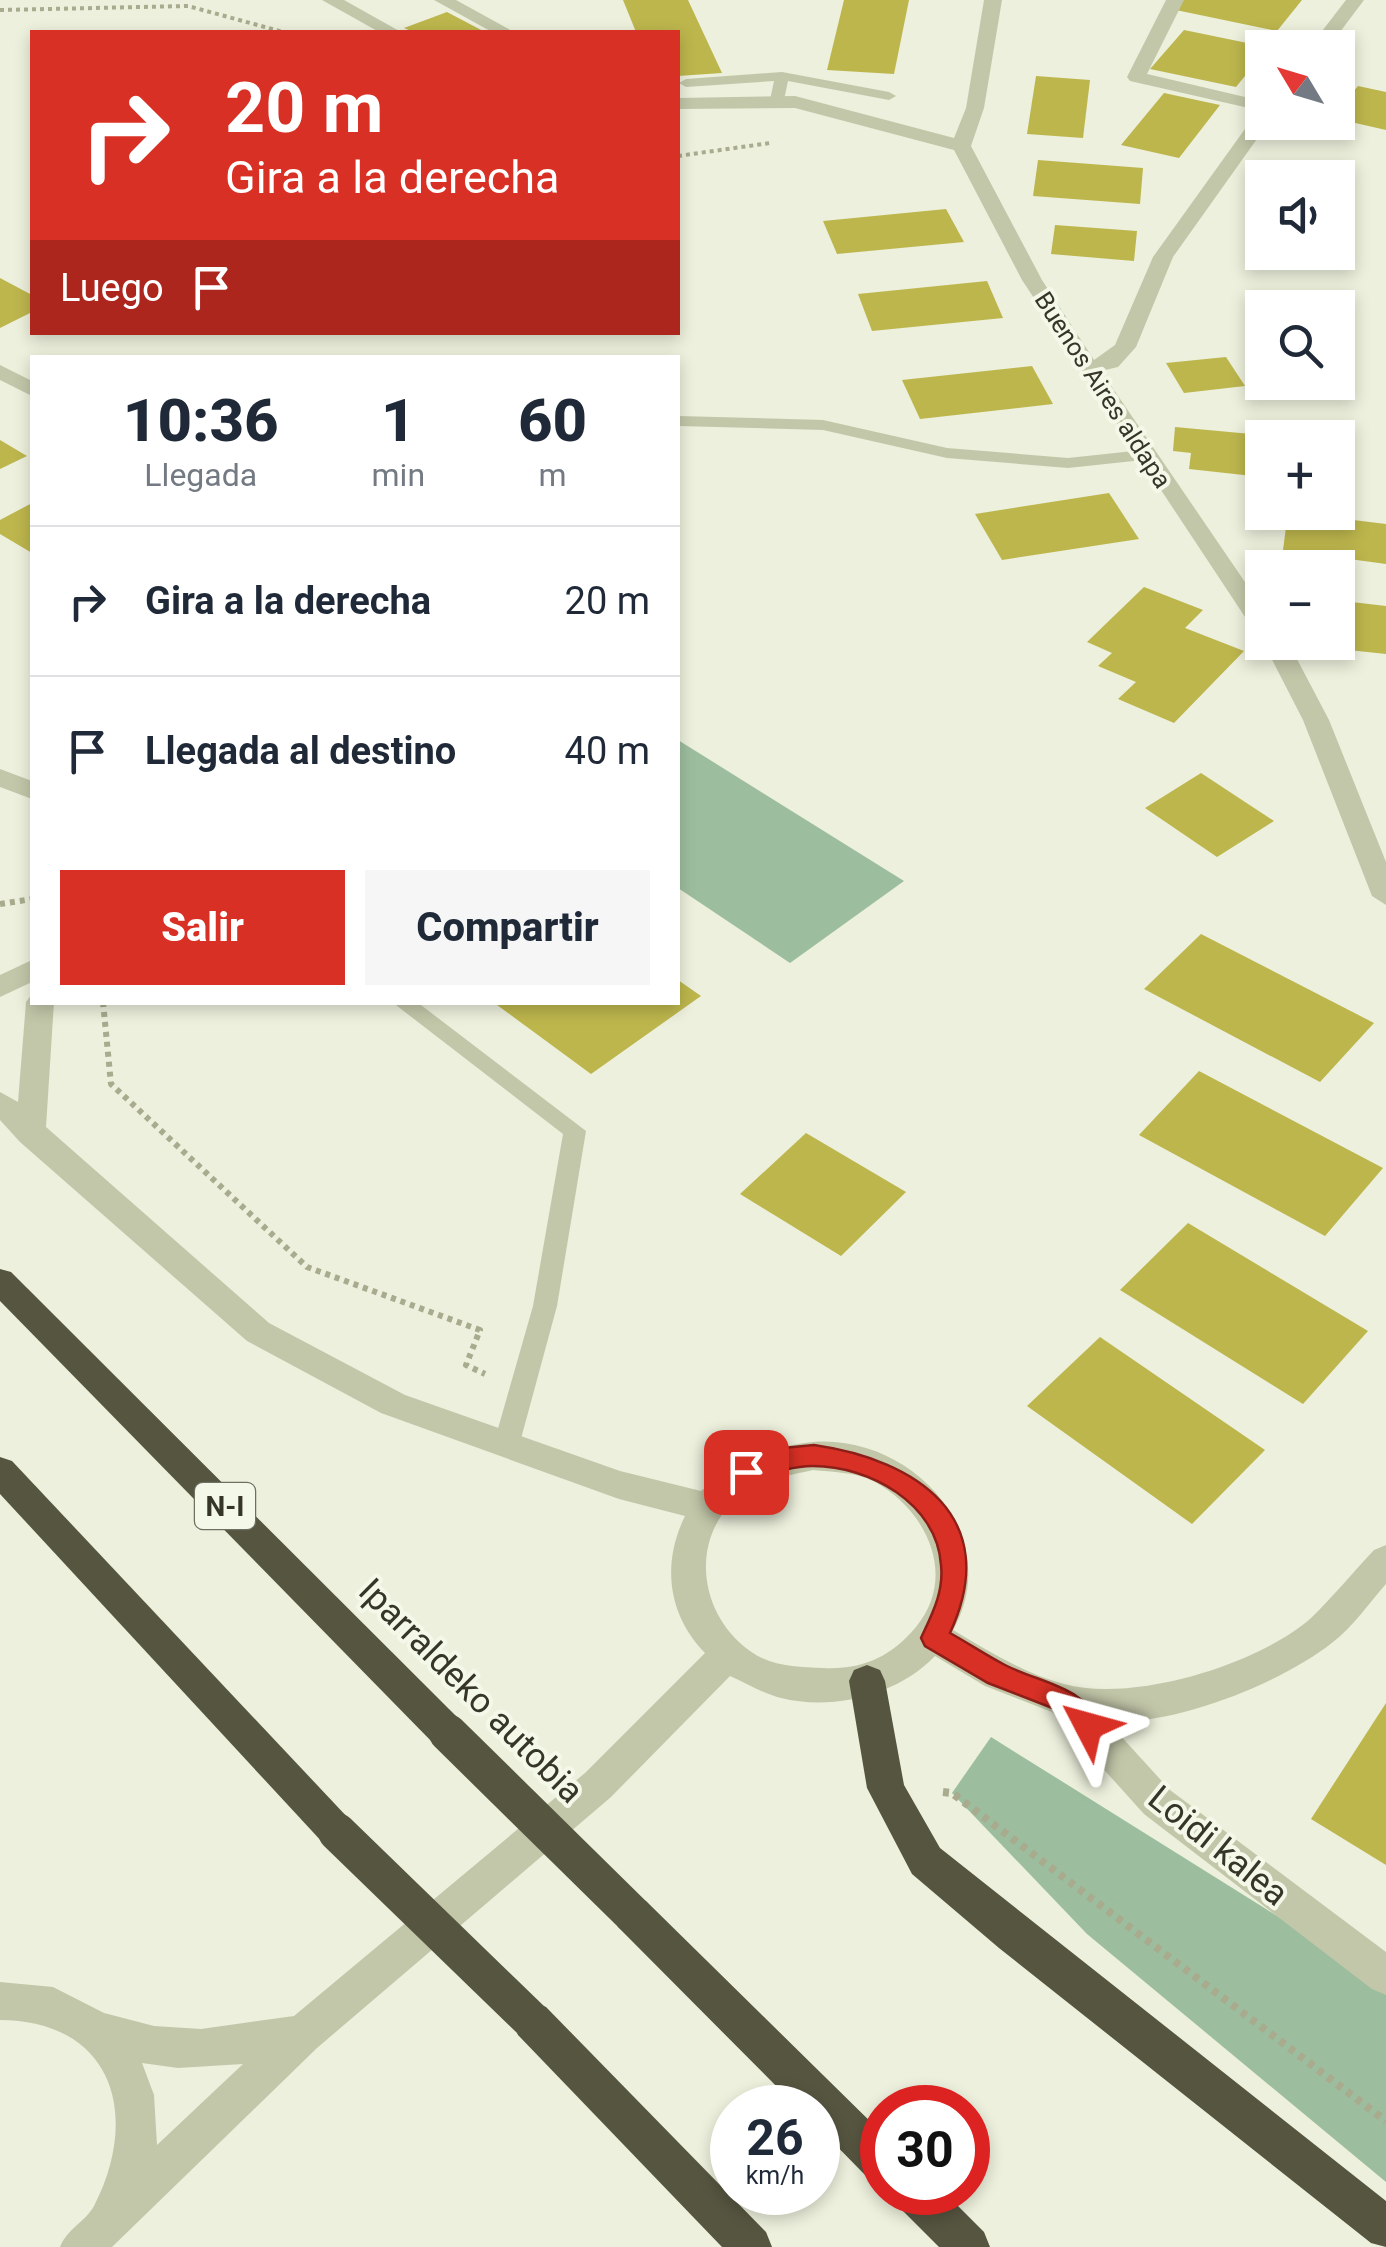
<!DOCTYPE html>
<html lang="es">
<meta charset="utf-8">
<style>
:root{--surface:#fff;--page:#f6f6f7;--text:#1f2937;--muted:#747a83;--line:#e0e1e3;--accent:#d93025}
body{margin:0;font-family:Roboto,sans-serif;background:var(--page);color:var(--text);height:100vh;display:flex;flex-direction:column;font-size:38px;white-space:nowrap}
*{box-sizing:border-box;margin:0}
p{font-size:32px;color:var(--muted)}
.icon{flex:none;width:55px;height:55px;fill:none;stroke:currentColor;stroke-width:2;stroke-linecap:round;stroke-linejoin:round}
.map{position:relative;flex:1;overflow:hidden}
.details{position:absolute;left:30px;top:355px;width:650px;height:650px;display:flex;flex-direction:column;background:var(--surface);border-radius:0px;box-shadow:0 5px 15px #0003}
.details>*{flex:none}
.banner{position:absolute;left:30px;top:30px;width:650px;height:305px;border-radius:0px;box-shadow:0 5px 15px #0003;background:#d93025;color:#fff;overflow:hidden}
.needle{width:65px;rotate:308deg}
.tools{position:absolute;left:1245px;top:30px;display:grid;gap:20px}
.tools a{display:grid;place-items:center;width:110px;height:110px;border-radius:0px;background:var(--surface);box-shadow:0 5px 15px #0003;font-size:50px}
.speed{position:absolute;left:710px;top:2085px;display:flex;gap:20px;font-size:50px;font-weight:700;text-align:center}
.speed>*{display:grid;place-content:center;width:130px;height:130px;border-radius:50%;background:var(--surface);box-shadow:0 5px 15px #0003;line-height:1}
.speed small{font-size:25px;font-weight:400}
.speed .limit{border:15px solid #d22;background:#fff;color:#111}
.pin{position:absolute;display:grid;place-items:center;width:85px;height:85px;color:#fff;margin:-42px;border-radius:20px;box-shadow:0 5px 15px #0006}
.me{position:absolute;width:110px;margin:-55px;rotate:309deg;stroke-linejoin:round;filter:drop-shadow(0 0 8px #0008)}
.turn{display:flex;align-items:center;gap:35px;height:210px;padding:0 30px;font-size:45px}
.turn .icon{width:130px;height:130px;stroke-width:2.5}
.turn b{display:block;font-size:70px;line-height:85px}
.then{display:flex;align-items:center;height:95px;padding:0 30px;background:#0003;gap:20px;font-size:38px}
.eta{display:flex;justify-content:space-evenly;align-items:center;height:170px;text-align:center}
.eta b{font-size:60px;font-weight:800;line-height:70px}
.button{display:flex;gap:20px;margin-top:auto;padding:20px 30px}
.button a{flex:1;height:115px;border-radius:0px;background:var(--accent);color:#fff;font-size:40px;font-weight:800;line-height:115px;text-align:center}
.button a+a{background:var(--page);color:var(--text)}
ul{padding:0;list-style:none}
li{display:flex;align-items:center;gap:30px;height:150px;padding:0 30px;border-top:2px solid var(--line)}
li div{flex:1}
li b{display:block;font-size:38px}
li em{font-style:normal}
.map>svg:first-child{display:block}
.green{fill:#9dbe9e}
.building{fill:#bdb64d}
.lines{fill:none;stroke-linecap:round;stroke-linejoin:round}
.path-far2{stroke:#a8ab8d;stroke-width:4;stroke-dasharray:4 4;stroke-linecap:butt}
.path-far1{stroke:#a8ab8d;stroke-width:6;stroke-dasharray:5 5;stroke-linecap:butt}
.path{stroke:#a8ab8d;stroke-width:8;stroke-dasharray:6 6;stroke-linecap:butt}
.lane{fill:#c3c7a9;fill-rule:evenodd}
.street{fill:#c3c7a9;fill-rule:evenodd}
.highway{fill:#555540;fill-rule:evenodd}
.highway-bridge{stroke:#555540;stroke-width:38}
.route{fill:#d93025;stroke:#8d1f18;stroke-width:2.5}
.labels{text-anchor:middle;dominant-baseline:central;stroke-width:8;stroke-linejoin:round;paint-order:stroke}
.far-street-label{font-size:25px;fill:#353528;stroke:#f4f8e8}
.shield{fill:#f4f8e8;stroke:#6e7062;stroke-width:2.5}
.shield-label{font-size:28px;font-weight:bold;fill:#353528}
.near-street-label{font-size:35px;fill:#353528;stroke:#f4f8e8}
</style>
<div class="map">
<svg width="1386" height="2247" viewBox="0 0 1386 2247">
<rect width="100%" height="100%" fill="#ecf0dc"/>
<g class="green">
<path d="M678,740L904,881L790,963L678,888Z"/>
<path d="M991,1737L1386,1984V2182L1087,1934L952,1793Z"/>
</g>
<g class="building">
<path d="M623,0H688L722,73L678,76V32H636Z"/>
<path d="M844,0H909L894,74L827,70Z"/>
<path d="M1179,0H1302L1277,31L1171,9Z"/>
<path d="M447,12L485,32H413L404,28Z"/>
<path d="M1184,30L1262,46V55L1236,87L1150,69Z"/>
<path d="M1036,76L1090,80L1083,138L1027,134Z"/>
<path d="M1358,86L1386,92V130L1338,119V110Z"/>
<path d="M1164,93L1220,105L1179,158L1121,145Z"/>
<path d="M1038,160L1143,168L1140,204L1033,196Z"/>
<path d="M946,209L964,242L837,254L823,221Z"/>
<path d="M1055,225L1137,231L1134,261L1051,254Z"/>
<path d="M0,278L32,295V312L0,328Z"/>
<path d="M987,281L1003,318L872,331L858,294Z"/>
<path d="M1226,357L1245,386L1184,393L1166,363Z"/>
<path d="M1032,366L1053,404L920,419L902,380Z"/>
<path d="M1175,427L1262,435V477L1189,469L1191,453L1173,451Z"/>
<path d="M0,440L27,456L0,469Z"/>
<path d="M1109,493L1139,539L1002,560L975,514Z"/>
<path d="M32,503V553L0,534V520Z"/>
<path d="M1288,512L1386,524V564L1283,550Z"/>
<path d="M1144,587L1203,610L1185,628L1244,651L1174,723L1118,699L1136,682L1098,666L1112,653L1087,642Z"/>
<path d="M1343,601L1386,606V654L1339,649Z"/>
<path d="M1201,773L1274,821L1217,857L1145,808Z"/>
<path d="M1201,934L1374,1023L1320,1082L1144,989Z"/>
<path d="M678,980L701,996L591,1074L493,1002H678Z"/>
<path d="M1199,1071L1383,1168L1325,1236L1139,1135Z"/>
<path d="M806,1133L906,1192L841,1256L740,1194Z"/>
<path d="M1188,1223L1368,1331L1303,1404L1120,1290Z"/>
<path d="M1100,1337L1265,1450L1192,1524L1027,1406Z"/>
<path d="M1386,1703V1865L1311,1819Z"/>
</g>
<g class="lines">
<g class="path-far2">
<path d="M0,10L188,6L283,32"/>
<path d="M678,156L770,143"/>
</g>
<g class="path-far1">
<path d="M0,904L32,899"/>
<path d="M103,1002L111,1084L307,1267L480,1330L466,1365L485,1374"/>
</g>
<path class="path" d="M943,1792L952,1793L1386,2121"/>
<g class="lane">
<path d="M782,72L889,92L896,96L889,100L788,81L784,100L777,104L770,100L774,81L686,87L679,83L686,79Z"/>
<path d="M678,416L823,420L947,448L1068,458L1143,450L1151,455L1143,460L1068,468L947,458L823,430L678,426Z"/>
<path d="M392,1002H417L586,1131L557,1306L519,1446L515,1453L506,1456L497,1453L493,1446L533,1306L563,1134Z"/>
</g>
<g class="street">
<path d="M322,0H344L401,32H379Z"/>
<path d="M434,0H456L514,32H492Z"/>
<path d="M984,0H1002L984,108L971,146L1042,280L1094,360L1115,345L1153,257L1255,115L1262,113V122H1269L1173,257L1136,347L1118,367L1101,371L1262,607V631L1253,629L1022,280L954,150L795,108L678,109V98L795,96L954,138L966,108Z"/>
<path d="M1166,0H1184L1147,74L1262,101V111L1130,81L1127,77Z"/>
<path d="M1346,0H1364L1328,48H1309Z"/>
<path d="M0,365L32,381V396L0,380Z"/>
<path d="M1263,642H1288L1329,720L1386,862V905L1372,896L1303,720Z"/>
<path d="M0,769L32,781V799L0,787Z"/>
<path d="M32,960V982L0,997V975Z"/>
<path d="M32,994V1002H54L46,1127L269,1323L405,1395L620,1471L701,1491C733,1466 770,1446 813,1442C912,1434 1006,1536 953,1630C988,1651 1024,1673 1064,1684C1133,1703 1258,1665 1311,1618C1333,1597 1353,1572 1374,1550L1386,1545V1584C1369,1603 1353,1627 1333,1642C1282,1683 1172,1727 1107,1721L1170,1790L1386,1952V1995L1372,1989L1144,1814L1052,1712L985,1686L935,1656C898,1695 833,1711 781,1698C764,1694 746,1683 730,1676L611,1797L317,2048L112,2247H60C67,2229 85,2222 94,2206C140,2117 115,2021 0,2020V1982L53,1987L104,2013L154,2026L201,2029L294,2016L585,1773L705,1653C667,1614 662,1563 685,1516L619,1499L381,1413L247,1341L20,1142L0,1120V1092L18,1102L26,1002ZM813,1470C832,1472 855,1472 873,1481C925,1508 959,1575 916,1627C891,1657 862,1670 823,1668C798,1667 772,1667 750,1651C690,1608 689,1515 761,1484C777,1477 796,1474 813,1470ZM142,2063L178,2068L243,2064L157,2145L154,2095Z"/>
</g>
<g class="highway">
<path d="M0,1269L11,1272L461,1721L466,1733L461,1745L448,1750L435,1745L0,1301Z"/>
<path d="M0,1457L12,1461L350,1820L356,1832L350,1844L337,1850L324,1844L0,1494Z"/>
<path d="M867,1665L880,1670L885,1681L904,1785L940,1848L1386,2201V2247L1371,2243L999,1948L912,1874L867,1788L849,1681L854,1670Z"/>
<path d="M632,1896L646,1901L882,2133V2183L867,2177L818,2127V2108H798L618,1927L613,1914L618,1901Z"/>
<path d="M532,2001L546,2007L766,2232L772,2247H722L518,2035L512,2021L518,2007Z"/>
<path d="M893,2192H944L984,2232L990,2247H939L899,2207Z"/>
</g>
<g class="highway-bridge">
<path d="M448,1733L632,1914"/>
<path d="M337,1832L532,2021"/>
</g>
</g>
<path class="route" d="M814,1445C918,1460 1003,1518 950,1633C968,1643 986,1655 1005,1665C1040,1683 1083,1685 1102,1726L1098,1735L1088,1738L1078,1735L1055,1709L988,1683L925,1646L921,1638C932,1614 944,1592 941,1565C937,1503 869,1466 813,1466C790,1466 768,1475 746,1482L733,1472L737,1464L783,1448Z"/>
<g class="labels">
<g class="far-street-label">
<text transform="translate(1103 390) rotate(57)">Buenos Aires aldapa</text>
</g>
<rect class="shield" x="195" y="1483" width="60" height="46" rx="8"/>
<g class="shield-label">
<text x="225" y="1506">N-I</text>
</g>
<g class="near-street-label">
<text transform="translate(471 1691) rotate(45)">Iparraldeko autobia</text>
<text transform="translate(1218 1846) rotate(39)">Loidi kalea</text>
</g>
</g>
</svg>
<div class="tools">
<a><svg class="needle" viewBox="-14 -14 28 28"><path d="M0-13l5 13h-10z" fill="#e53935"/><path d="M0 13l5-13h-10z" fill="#747a83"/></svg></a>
<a><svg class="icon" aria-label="sound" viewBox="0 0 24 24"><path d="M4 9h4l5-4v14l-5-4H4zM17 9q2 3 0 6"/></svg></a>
<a><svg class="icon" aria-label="search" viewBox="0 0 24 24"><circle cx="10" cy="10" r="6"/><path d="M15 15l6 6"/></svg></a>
<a>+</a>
<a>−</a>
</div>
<div class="speed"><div>26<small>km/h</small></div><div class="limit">30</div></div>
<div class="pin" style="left:746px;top:1472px;background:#d93025"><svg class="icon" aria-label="arrive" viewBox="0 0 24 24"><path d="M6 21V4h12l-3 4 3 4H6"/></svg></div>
<svg class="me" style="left:1088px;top:1726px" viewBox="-20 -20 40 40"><path d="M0-17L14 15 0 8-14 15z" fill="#d93025" stroke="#fff" stroke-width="4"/></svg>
<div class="banner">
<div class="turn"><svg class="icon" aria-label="right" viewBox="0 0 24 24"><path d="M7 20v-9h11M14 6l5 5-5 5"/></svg><div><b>20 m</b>Gira a la derecha</div></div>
<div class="then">Luego<svg class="icon" aria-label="arrive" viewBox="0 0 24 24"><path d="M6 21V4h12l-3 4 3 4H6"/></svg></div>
</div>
<section class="details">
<div class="eta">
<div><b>10:36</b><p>Llegada</p></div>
<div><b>1</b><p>min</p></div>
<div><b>60</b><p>m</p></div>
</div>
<ul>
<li><svg class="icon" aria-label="right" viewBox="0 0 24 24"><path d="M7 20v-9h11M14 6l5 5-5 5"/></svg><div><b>Gira a la derecha</b></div><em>20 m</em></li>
<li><svg class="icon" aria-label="arrive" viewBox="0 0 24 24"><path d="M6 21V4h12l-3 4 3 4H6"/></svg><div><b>Llegada al destino</b></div><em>40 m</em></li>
</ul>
<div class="button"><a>Salir</a><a>Compartir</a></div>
</section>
</div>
